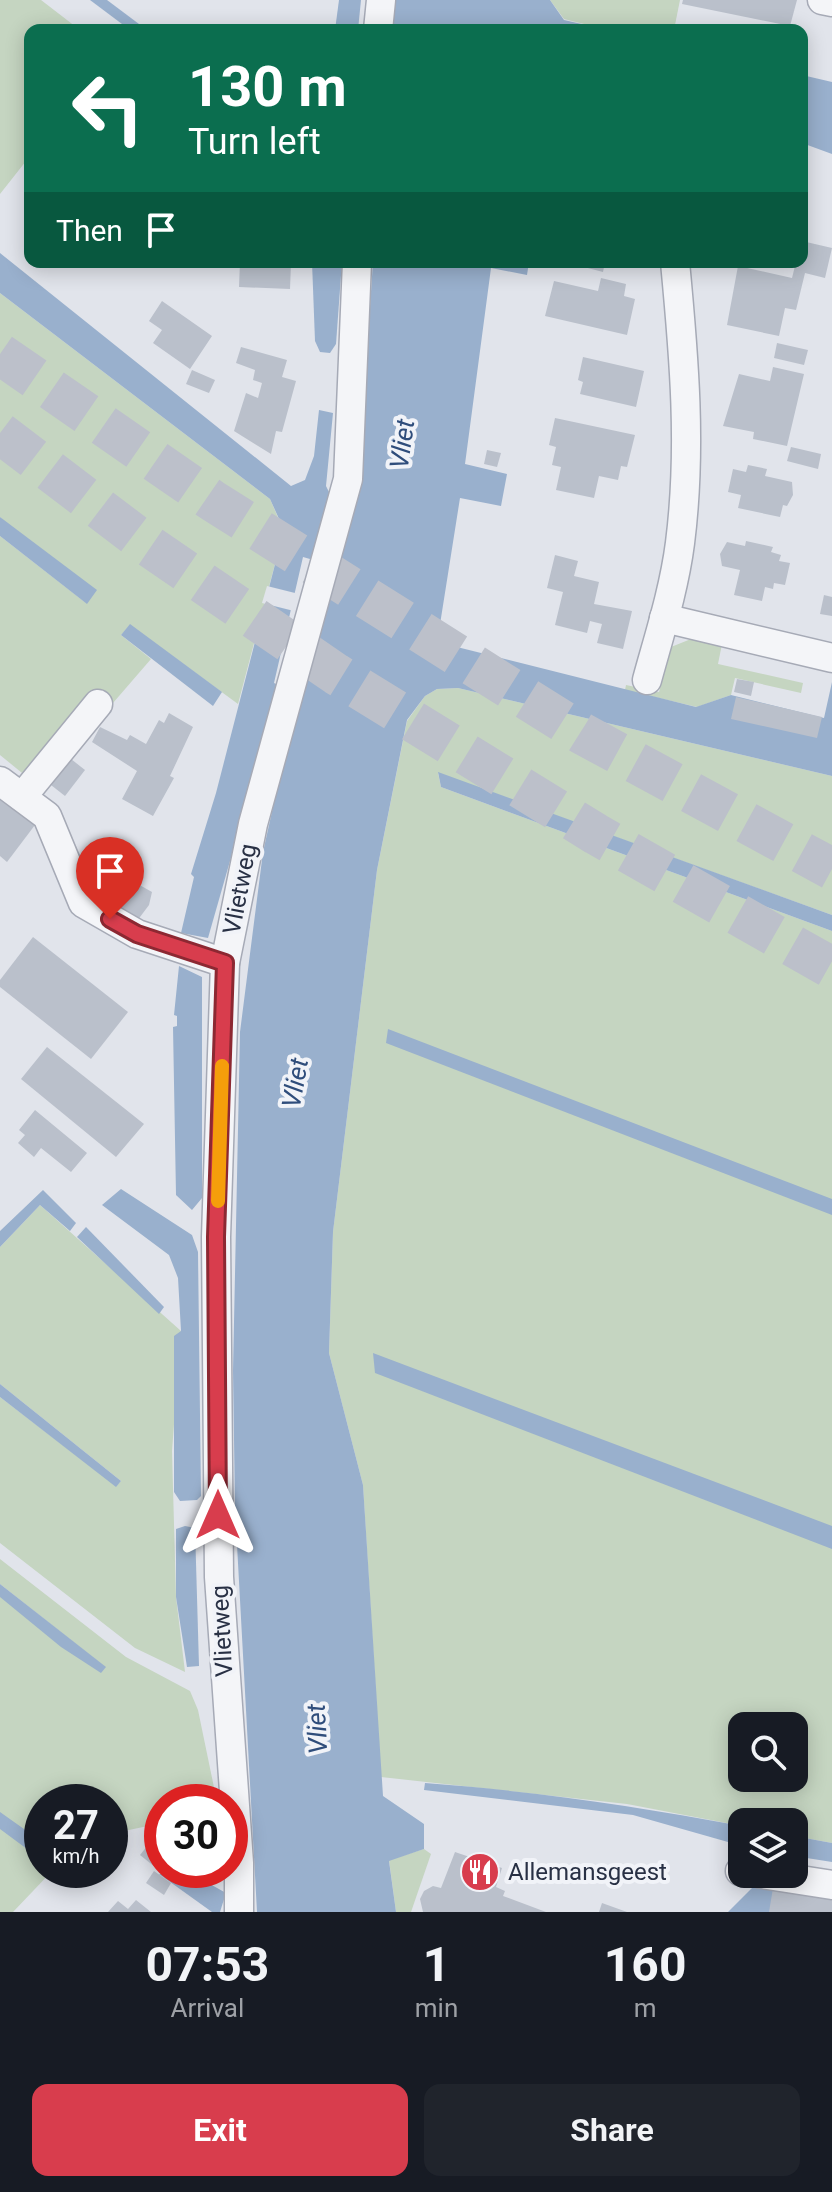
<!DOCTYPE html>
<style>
:root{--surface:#171b24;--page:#20242c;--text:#f1f3f6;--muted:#9ea1a6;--accent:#d83d4d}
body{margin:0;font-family:Roboto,sans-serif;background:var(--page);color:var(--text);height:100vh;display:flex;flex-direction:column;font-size:30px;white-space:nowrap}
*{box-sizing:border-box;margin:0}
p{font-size:26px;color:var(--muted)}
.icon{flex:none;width:44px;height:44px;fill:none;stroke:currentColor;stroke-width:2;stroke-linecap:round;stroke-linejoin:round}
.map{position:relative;height:1912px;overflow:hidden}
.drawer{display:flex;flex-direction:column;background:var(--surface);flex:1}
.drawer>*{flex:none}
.hud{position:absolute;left:24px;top:24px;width:784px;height:244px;border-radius:16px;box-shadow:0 4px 20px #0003;background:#0b6e4f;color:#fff;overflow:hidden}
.tools{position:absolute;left:728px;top:1712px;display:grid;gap:16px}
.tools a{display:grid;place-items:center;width:80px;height:80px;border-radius:16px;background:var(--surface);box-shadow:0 4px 20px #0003;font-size:40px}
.speed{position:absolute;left:24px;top:1784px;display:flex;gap:16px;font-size:40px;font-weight:700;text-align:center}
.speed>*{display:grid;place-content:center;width:104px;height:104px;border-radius:50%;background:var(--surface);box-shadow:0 4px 20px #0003;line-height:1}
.speed small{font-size:20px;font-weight:400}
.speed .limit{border:12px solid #d22;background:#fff;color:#111}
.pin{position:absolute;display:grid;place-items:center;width:68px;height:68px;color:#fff;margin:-82px -34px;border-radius:50% 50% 50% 0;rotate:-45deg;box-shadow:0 0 8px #0007}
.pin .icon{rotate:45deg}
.me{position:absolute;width:88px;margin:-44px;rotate:0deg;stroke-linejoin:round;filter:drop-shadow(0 0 6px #0008)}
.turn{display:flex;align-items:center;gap:28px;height:168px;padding:0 32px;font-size:36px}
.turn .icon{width:104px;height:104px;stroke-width:2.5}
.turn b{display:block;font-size:56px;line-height:68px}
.then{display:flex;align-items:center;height:76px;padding:0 32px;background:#0003;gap:16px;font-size:30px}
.eta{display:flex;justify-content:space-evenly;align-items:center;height:136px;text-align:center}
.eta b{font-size:48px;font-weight:700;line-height:56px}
.primary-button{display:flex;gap:16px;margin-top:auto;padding:16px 32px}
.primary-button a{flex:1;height:92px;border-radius:16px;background:var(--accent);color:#fff;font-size:32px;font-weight:700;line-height:92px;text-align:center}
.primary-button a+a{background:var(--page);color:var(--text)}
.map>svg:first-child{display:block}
.green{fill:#c5d5c1;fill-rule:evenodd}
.water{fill:#99b0cd}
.pier{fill:#e1e4eb}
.building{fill:#bac0cb}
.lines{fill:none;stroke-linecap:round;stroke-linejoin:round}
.highway-tunnel{stroke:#bcc0ca;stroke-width:42;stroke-dasharray:42 21;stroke-linecap:butt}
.minor-casing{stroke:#a6aab6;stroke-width:31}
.minor{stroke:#f4f5f8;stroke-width:28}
.route-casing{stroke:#8c2832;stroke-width:20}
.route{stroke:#d83d4d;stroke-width:14}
.slow{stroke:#f59e0b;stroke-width:14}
.labels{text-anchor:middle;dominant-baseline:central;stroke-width:8;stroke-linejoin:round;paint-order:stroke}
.street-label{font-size:24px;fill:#283044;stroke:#f1f3f8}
.poi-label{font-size:24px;fill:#283044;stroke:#f1f3f8;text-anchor:start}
.water-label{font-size:26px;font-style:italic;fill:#2f4d7b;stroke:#f1f3f8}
</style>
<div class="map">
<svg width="832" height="1912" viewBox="0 0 832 1912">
<rect width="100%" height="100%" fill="#e1e4eb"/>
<g class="green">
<path d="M0,0H41L80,30H30V156L0,194Z"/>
<path d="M550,0H680L674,30H664L663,26L608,30L564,19Z"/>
<path d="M0,293L270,499L280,522V545L238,704L130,625L121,635L151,659L113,703L98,691L27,777L0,755V536L86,603L0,517Z"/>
<path d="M696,637L722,644L718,664L803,683L801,693L735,678L731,695L697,707L625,690L626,685L659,692L671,647Z"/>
<path d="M458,688L832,776V915L438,773L441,787L832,931V1843L794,1836V1822H742V1826L627,1804L381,1777L363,1485L329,1353L333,1232L377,870L407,721L425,696L437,689ZM742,1726H794V1778H742Z"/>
<path d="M40,1205L181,1331L172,1451L176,1597L185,1672L135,1648L0,1543V1397L116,1486L121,1481L0,1384V1247Z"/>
<path d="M0,1559L126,1657L190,1691L198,1710L217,1802H162V1823L110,1834V1802H42V1833L31,1834L27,1849H42V1870H53L13,1912H0V1595L105,1667L0,1584Z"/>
<path d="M424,1849L431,1854L411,1912H396L389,1860Z"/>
</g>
<g class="water">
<path d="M90,0H107L147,30H130Z"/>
<path d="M339,0H361L358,30H335Z"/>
<path d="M396,0H550L564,20L608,30H392Z"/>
<path d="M802,75L832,82V154L802,143Z"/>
<path d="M0,253L291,486L305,480L314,456L319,410L333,413L326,486L333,500L317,561L303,557L274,683L280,686L208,938L181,933L194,877L191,874L216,793L280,545V521L270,499L0,293Z"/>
<path d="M312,262H342L336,344L330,353L320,352L315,341Z"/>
<path d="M373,262H529L527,275L491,268L465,464L507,474L501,506L460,498L438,637L445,644L696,707L731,695L824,718L832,682V776L458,688L437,689L425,696L407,720L377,870L333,1232L329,1353L363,1485L383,1796L424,1824V1849L389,1861L396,1912H257L235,1508L233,1371L240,1032L263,852L298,695L358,484Z"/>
<path d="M0,517L97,590L87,604L0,536Z"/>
<path d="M130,624L222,692L213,706L121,635Z"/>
<path d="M438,772L832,915V931L441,787Z"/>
<path d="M179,966L202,977V1198L192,1210L176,1195L173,1027L177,1026V1016L174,1015Z"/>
<path d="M388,1029L832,1199V1215L386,1043Z"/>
<path d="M121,1189L192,1235L198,1252L201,1496L197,1500L180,1501L174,1492V1336L181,1331L178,1278L169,1255L102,1205Z"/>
<path d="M43,1190L76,1223L70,1231L40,1205L0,1247V1231Z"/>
<path d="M86,1227L164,1307L159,1314L77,1237Z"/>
<path d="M373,1353L832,1526V1549L375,1373Z"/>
<path d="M0,1384L121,1481L116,1487L0,1397Z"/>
<path d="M185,1526L195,1528L199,1666L187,1667L176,1597V1529Z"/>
<path d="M0,1584L106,1667L101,1673L61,1647L0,1597Z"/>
<path d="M425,1783C532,1791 636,1806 742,1826V1846L633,1815L424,1790Z"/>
<path d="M0,1812L31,1834L42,1833V1849H27L0,1829Z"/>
<path d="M794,1836L832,1843V1862L794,1856Z"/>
<path d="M179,1872L201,1879L226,1893L220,1912H212L159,1874Z"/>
<path d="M755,1885L832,1897V1912H728Z"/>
</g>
<path class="pier" d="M267,586L299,594L294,611L262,603Z"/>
<g class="building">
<path d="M683,0H797L790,26L682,4Z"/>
<path d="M802,241L832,248L825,278L805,273L796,310L785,308L779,336L727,325L738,266L792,278L796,262H802Z"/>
<path d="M240,262L291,263L290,289L239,287Z"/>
<path d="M565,262H605L603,272Z"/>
<path d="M601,278L626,284L624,296L635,299L627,335L545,316L554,281L598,291Z"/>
<path d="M162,301L212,336L190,369L153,343L162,330L149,321Z"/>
<path d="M777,343L808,350L804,365L774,358Z"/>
<path d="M241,347L287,360L282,377L296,381L282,432L276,431L271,454L234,431L246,393L258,398L262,383L253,380L255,370L236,363Z"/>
<path d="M583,357L644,371L636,407L580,394L583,382L578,380Z"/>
<path d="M773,367L804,374L787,446L753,439L754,432L723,426L739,374L770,381Z"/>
<path d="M192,370L215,380L209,393L186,384Z"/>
<path d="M555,418L635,435L627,467L621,466L618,480L599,476L594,498L556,490L561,467L552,465L556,447L549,445Z"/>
<path d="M791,447L821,454L818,469L787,461Z"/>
<path d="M487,450L501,453L497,467L484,464Z"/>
<path d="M748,465L767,469L765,476L792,482L793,495L787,506L783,505L780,517L738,508L741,495L728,492L733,469L746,472Z"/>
<path d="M746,541L773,547L771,552L781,555L779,561L790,563L785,585L774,583L773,589L765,587L762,601L734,595L740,570L722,566L720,554L727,542L745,546Z"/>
<path d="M555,555L578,561L574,576L599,582L594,604L632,611L623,649L597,643L602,624L590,621L587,633L555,625L563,592L547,588Z"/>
<path d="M824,595L832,597V616L820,614Z"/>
<path d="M737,679L754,682L751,696L734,692Z"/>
<path d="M736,697L822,717L817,738L731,719Z"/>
<path d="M169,713L193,727L170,776L174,778L153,816L122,799L137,771L92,742L100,727L127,740L130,735L146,744L159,720L164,723Z"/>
<path d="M71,759L85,770L65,796L51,785Z"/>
<path d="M0,791L38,821L7,862L0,856Z"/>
<path d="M120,874L152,892L149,905L137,921L89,895L100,875L115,883Z"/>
<path d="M33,937L128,1012L91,1059L0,987V980Z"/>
<path d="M47,1047L144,1124L116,1157L21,1079Z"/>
<path d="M35,1110L87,1153L71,1172L41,1148L34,1157L18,1143L25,1135L19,1130Z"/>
<path d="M160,1830L162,1859L155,1867L140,1855Z"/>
<path d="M455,1852L502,1868L496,1887L505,1891L503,1896L546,1912H423L420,1899L424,1891L433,1886L441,1888Z"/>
<path d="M154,1871L171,1883L164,1895L146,1883Z"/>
<path d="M773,1888L832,1899V1912H769Z"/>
<path d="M136,1900L151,1912H108L118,1901L128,1909Z"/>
<path d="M602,1903L627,1912H599Z"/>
</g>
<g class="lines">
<g class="highway-tunnel">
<path d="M0,354L213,501L581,733L832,869"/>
<path d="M0,433L149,546L336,674L596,834L832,968"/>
</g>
<defs>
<g id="minor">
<path d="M822,0L832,2"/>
<path d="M378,30L381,0"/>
<path d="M664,618L832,658"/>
<path d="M647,680C659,636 674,590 680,543C692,449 684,356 675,262"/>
<path d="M0,781L47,816L83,903L137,934L225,963"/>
<path d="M22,797L98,704"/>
<path d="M740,1871H742"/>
<path d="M762,1874L832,1885"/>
<path d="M239,1912V1863L219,1577L216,1237L225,963L253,824L348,479L357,262"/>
</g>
</defs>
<use href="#minor" class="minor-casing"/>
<use href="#minor" class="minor"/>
</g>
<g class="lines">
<defs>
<path id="route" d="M110,919L137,934L225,963L216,1237L218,1515"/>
</defs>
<use href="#route" class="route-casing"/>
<use href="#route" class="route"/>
<path class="slow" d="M218,1201L222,1066"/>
</g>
<defs>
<symbol id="restaurant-disc" viewBox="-11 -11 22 22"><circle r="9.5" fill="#d83d4d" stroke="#f1f3f8"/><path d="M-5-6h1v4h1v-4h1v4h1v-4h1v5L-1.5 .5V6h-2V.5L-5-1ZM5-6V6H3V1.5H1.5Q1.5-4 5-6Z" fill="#fff"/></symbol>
</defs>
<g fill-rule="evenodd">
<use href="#restaurant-disc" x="458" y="1850" width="44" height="44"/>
</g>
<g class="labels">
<g class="street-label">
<text transform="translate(240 889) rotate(-79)">Vlietweg</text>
<text transform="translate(222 1631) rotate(-93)">Vlietweg</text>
</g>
<g class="poi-label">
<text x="508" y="1872">Allemansgeest</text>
</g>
<g class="water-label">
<text transform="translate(402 444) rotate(-82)">Vliet</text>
<text transform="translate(295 1083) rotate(-80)">Vliet</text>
<text transform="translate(317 1729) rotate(-93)">Vliet</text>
</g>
</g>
</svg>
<div class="tools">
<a><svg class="icon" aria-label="search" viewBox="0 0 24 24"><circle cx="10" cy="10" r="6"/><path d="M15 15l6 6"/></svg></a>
<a><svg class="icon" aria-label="layers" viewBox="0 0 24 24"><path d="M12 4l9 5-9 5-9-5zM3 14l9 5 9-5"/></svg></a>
</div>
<div class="speed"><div>27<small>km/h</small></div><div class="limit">30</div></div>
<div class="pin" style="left:110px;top:919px;background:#d93025"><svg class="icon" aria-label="arrive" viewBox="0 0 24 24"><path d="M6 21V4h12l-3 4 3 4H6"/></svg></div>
<svg class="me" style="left:218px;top:1515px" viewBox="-20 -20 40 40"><path d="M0-17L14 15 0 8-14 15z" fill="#d83d4d" stroke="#fff" stroke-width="4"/></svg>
<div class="hud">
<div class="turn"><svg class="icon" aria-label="left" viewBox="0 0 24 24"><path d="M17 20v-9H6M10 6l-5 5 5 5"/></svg><div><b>130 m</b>Turn left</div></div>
<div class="then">Then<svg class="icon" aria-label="arrive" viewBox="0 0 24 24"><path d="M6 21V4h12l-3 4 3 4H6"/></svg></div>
</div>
</div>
<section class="drawer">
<div class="eta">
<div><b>07:53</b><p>Arrival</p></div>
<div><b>1</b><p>min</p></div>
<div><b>160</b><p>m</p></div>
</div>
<div class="primary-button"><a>Exit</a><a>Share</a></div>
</section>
